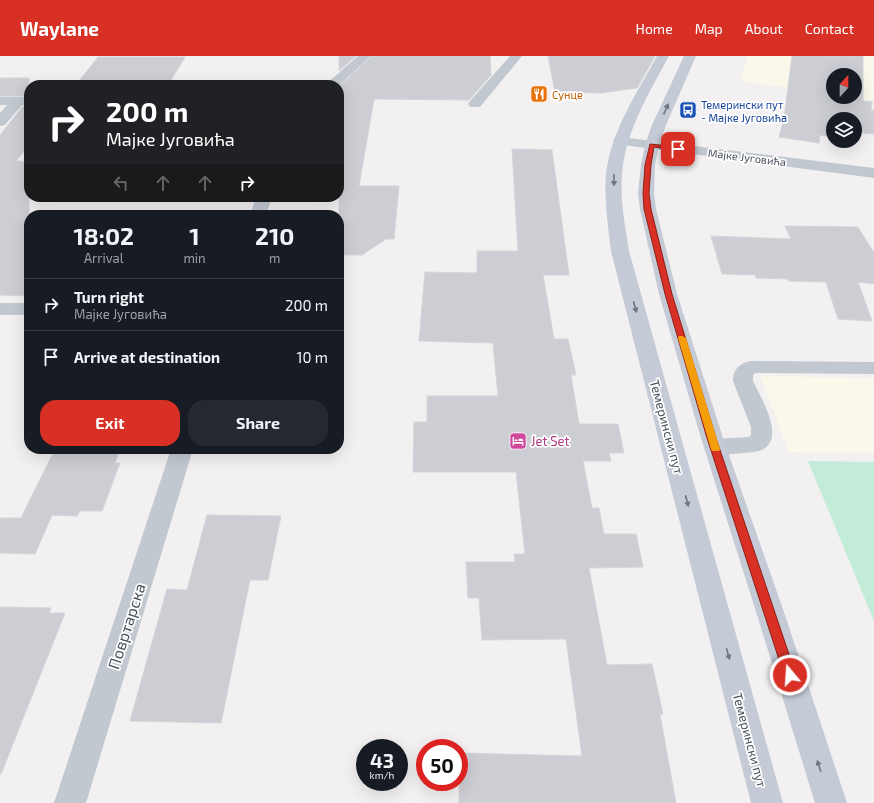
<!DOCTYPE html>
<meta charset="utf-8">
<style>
:root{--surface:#171b24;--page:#242831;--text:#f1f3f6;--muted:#9ea1a6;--line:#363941;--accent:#d93025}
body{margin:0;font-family:"Exo 2",sans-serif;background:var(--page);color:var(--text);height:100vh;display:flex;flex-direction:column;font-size:15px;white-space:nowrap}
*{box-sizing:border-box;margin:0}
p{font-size:13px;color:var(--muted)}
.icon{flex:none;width:22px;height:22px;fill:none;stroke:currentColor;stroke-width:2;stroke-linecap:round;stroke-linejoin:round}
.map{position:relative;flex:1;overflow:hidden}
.details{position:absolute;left:24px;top:154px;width:320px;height:244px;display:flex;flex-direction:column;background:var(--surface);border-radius:16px;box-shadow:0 4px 16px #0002}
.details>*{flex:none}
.guide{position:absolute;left:24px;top:24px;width:320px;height:122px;border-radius:16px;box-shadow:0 4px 16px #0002;background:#202124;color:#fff;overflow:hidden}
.needle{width:26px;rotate:21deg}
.tools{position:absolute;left:826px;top:12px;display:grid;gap:8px}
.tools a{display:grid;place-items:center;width:36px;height:36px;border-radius:50%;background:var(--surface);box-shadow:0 4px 16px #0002;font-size:20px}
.speed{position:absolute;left:356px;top:683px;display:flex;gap:8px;font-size:20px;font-weight:700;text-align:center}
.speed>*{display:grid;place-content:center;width:52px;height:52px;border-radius:50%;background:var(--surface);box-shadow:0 4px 16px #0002;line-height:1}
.speed small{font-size:10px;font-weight:400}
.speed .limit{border:6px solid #d22;background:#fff;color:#111}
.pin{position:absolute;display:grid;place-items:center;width:34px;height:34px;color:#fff;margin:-17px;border-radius:8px;box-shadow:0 2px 6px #0006}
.me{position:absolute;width:44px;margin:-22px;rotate:342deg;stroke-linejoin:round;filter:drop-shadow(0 0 3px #0008)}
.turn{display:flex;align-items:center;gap:14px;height:84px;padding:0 16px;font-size:18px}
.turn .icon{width:52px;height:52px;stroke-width:2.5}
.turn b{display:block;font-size:28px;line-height:34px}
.lanes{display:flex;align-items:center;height:38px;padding:0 16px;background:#0003;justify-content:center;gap:20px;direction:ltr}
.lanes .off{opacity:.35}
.eta{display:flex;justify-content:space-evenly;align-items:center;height:68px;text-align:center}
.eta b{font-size:24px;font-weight:700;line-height:28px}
.button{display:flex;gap:8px;margin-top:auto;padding:8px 16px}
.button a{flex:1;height:46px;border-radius:16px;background:var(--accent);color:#fff;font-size:16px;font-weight:700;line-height:46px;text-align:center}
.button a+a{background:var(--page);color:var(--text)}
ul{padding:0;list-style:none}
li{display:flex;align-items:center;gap:12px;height:52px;padding:0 16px;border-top:1px solid var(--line)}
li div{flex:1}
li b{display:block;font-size:15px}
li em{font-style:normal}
header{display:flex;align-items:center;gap:24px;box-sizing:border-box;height:56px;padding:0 20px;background:var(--accent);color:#fff}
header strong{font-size:19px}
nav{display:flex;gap:22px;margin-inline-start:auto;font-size:14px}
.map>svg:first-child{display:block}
.commercial{fill:#faf8eb}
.green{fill:#c2ebd8}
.building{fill:#cdced3;stroke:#d4d5da;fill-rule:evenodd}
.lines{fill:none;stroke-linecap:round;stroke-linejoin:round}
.minor{fill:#c1c8d0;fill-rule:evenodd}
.secondary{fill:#c4cad6;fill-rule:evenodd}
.oneway{fill:#6e7580}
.route{fill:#d93025;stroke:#8d1f18}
.slow{fill:#f59e0b}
.labels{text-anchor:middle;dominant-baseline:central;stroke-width:3.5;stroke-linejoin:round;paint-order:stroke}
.far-food-label{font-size:11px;fill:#c56008;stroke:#fff;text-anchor:start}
.far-transit-label{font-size:11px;fill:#164399;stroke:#fff;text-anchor:start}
.far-street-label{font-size:11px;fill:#49505b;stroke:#fff}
.street-label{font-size:13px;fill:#49505b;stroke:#fff}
.hotel-label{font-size:13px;fill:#b23c85;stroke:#fff;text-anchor:start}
.near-street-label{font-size:16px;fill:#49505b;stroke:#fff}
</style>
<header>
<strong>Waylane</strong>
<nav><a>Home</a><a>Map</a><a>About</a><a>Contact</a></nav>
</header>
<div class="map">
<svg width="874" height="747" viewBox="0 0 874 747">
<rect width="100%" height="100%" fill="#f2f0f0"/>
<g class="commercial">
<path d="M748,0H874V44L854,41H855V19H833V38L740,25Z"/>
<path d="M760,320L874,322V397L789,396Z"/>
</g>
<path class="green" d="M808,405L874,406V565Z"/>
<g class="building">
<path d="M339,0H356L339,15Z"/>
<path d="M372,0H490L491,19L469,44L374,43L359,130H399L394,183H386L362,199H339V30Z"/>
<path d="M548,0H655L637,32L601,37L555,36Z"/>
<path d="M792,0H863V45L872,46L871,54H874V78L855,76V63H833V81L820,79L819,87L779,81L784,62ZM833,19H855V41H833Z"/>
<path d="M98,1H185L168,29H76Z"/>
<rect x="0" y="22" width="29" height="18"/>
<path d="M23,50H29V89L16,105L29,106V240L0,239V79Z"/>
<path d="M512,93L552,94L569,219H543L554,283H568L576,319H571L579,368H618L624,397H609L611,405H583L592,452H599L604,478H636L643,511L589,512L607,609L652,608L663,658H660L676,747H459V697L582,700L566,583L482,584L479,542H468L466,506H515L514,498H525L516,416H413L414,366H427V340H498L493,287L419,285L425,216L477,217V195H518Z"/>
<path d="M785,170L858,171L874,197V228L858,226L872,265L838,263L826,226L789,225L788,223L756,222L755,219L722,218L711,180L791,183Z"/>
<path d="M55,393H120L115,407H120L102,455H80L77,460L52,459L35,498L0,497V462H21Z"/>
<path d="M207,459L281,460L268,524H250L221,667L130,665L167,533L187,534Z"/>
<path d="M0,551L51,552L49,557H65L1,718H0Z"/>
</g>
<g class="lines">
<g class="minor">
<path d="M358,0H371L339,29H325Z"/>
<path d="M510,0H522L480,51H470L468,48L470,45Z"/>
<path d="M0,41H29V49H22L5,69L0,70V57L7,49H0Z"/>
<path d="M620,81L874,112V122L615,88L613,85L615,82Z"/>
<path d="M256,141H272L266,159H250Z"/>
<rect x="0" y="247" width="29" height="12"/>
<path d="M750,305L874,306V318L755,317L753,319V325C761,342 786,382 762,394C757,396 750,396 744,397C731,398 719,400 707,397L704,391L707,385L715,383L749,381L751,379V371L733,325C733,313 739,308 750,305Z"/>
<path d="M171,393H193L86,747H54Z"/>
</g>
<g class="secondary">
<path d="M657,0H669C649,37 625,76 622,119C620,144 625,170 629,195L783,747H751L611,195C608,170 604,144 606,118C611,75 637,37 657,0Z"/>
<path d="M684,0H696L666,69L659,89L655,109L654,137L656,153L677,238L723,382L786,562L847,747H815L758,562L701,382L659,238L640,153L638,137L641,109L645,89L652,69Z"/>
</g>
</g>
<defs><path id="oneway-solid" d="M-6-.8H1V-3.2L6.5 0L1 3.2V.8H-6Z"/></defs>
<g class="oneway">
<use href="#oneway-solid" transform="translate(666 53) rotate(-66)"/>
<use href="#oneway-solid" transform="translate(614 124) rotate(90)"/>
<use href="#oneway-solid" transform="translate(635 251) rotate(75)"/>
<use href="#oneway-solid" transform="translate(687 445) rotate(75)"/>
<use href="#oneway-solid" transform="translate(728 598) rotate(75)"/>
<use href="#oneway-solid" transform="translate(819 710) rotate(-108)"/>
</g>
<path class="route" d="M650,88L678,91L681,93L678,95L654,91L651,109L649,137L651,153L672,238L716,382L796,619L794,623L790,624L786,623L784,619L707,382L665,238L644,153L643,137L645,109Z"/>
<path class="slow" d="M679,280H682L686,282L720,393L719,395H712L711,393L678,282Z"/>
<defs>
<symbol id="restaurant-square" viewBox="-11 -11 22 22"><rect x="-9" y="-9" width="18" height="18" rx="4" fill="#e8710a" stroke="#fff"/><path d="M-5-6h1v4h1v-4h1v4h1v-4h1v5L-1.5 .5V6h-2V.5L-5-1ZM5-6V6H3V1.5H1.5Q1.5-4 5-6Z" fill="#fff"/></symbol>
<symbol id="bus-square" viewBox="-11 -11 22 22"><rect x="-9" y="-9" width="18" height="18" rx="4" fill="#1a4fb4" stroke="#fff"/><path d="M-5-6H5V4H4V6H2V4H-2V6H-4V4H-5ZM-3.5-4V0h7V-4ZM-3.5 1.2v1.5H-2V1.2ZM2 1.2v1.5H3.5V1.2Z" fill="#fff"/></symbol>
<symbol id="hotel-square" viewBox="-11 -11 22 22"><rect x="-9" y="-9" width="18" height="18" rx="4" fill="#d1479c" stroke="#fff"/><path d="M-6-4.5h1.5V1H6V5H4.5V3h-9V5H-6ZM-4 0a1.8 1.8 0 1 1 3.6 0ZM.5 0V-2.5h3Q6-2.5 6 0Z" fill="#fff"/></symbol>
</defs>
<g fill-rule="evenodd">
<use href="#restaurant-square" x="529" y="28" width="20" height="20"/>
<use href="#bus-square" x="678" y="44" width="20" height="20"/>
<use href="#hotel-square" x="508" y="375" width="20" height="20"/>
</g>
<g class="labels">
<g class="far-food-label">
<text x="552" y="38">Сунце</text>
</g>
<g class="far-transit-label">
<text x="701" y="48">Темерински пут<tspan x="701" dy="13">- Мајке Југовића</tspan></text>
</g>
<g class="far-street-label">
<text transform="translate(747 101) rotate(7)">Мајке Југовића</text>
</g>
<g class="street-label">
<text transform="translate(667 371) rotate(75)">Темерински пут</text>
<text transform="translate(750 684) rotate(75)">Темерински пут</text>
</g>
<g class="hotel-label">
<text x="531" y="385">Jet Set</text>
</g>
<g class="near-street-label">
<text transform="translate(126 570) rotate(-72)">Повртарска</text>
</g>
</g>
</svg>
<div class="tools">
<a><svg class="needle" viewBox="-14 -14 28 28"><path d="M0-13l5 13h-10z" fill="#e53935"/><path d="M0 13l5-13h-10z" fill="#9ea1a6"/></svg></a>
<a><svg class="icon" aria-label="layers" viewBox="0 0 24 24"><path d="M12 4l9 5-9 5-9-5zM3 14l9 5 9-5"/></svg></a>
</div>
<div class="speed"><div>43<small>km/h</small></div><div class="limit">50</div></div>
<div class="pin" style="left:678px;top:93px;background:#d93025"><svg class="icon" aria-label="arrive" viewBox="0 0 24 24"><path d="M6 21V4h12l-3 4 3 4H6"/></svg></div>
<svg class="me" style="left:790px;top:619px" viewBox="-20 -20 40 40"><circle r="17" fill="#d93025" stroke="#fff" stroke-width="3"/><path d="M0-11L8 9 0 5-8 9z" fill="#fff"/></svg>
<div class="guide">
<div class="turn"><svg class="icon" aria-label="right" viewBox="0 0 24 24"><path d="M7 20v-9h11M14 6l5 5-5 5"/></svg><div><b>200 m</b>Мајке Југовића</div></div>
<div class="lanes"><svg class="icon off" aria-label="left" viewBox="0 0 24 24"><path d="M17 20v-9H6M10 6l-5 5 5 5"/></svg><svg class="icon off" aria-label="ahead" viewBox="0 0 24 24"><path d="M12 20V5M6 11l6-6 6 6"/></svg><svg class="icon off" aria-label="ahead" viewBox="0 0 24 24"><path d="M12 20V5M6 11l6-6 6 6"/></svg><svg class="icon" aria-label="right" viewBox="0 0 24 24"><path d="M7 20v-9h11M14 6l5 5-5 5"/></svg></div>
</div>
<section class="details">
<div class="eta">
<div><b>18:02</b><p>Arrival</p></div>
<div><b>1</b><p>min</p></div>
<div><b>210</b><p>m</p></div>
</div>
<ul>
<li><svg class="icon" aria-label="right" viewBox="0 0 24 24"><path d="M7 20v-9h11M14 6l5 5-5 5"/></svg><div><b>Turn right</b><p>Мајке Југовића</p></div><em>200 m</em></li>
<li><svg class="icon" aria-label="arrive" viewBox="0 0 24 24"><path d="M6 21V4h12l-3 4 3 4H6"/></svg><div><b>Arrive at destination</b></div><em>10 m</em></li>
</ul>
<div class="button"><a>Exit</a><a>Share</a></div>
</section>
</div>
